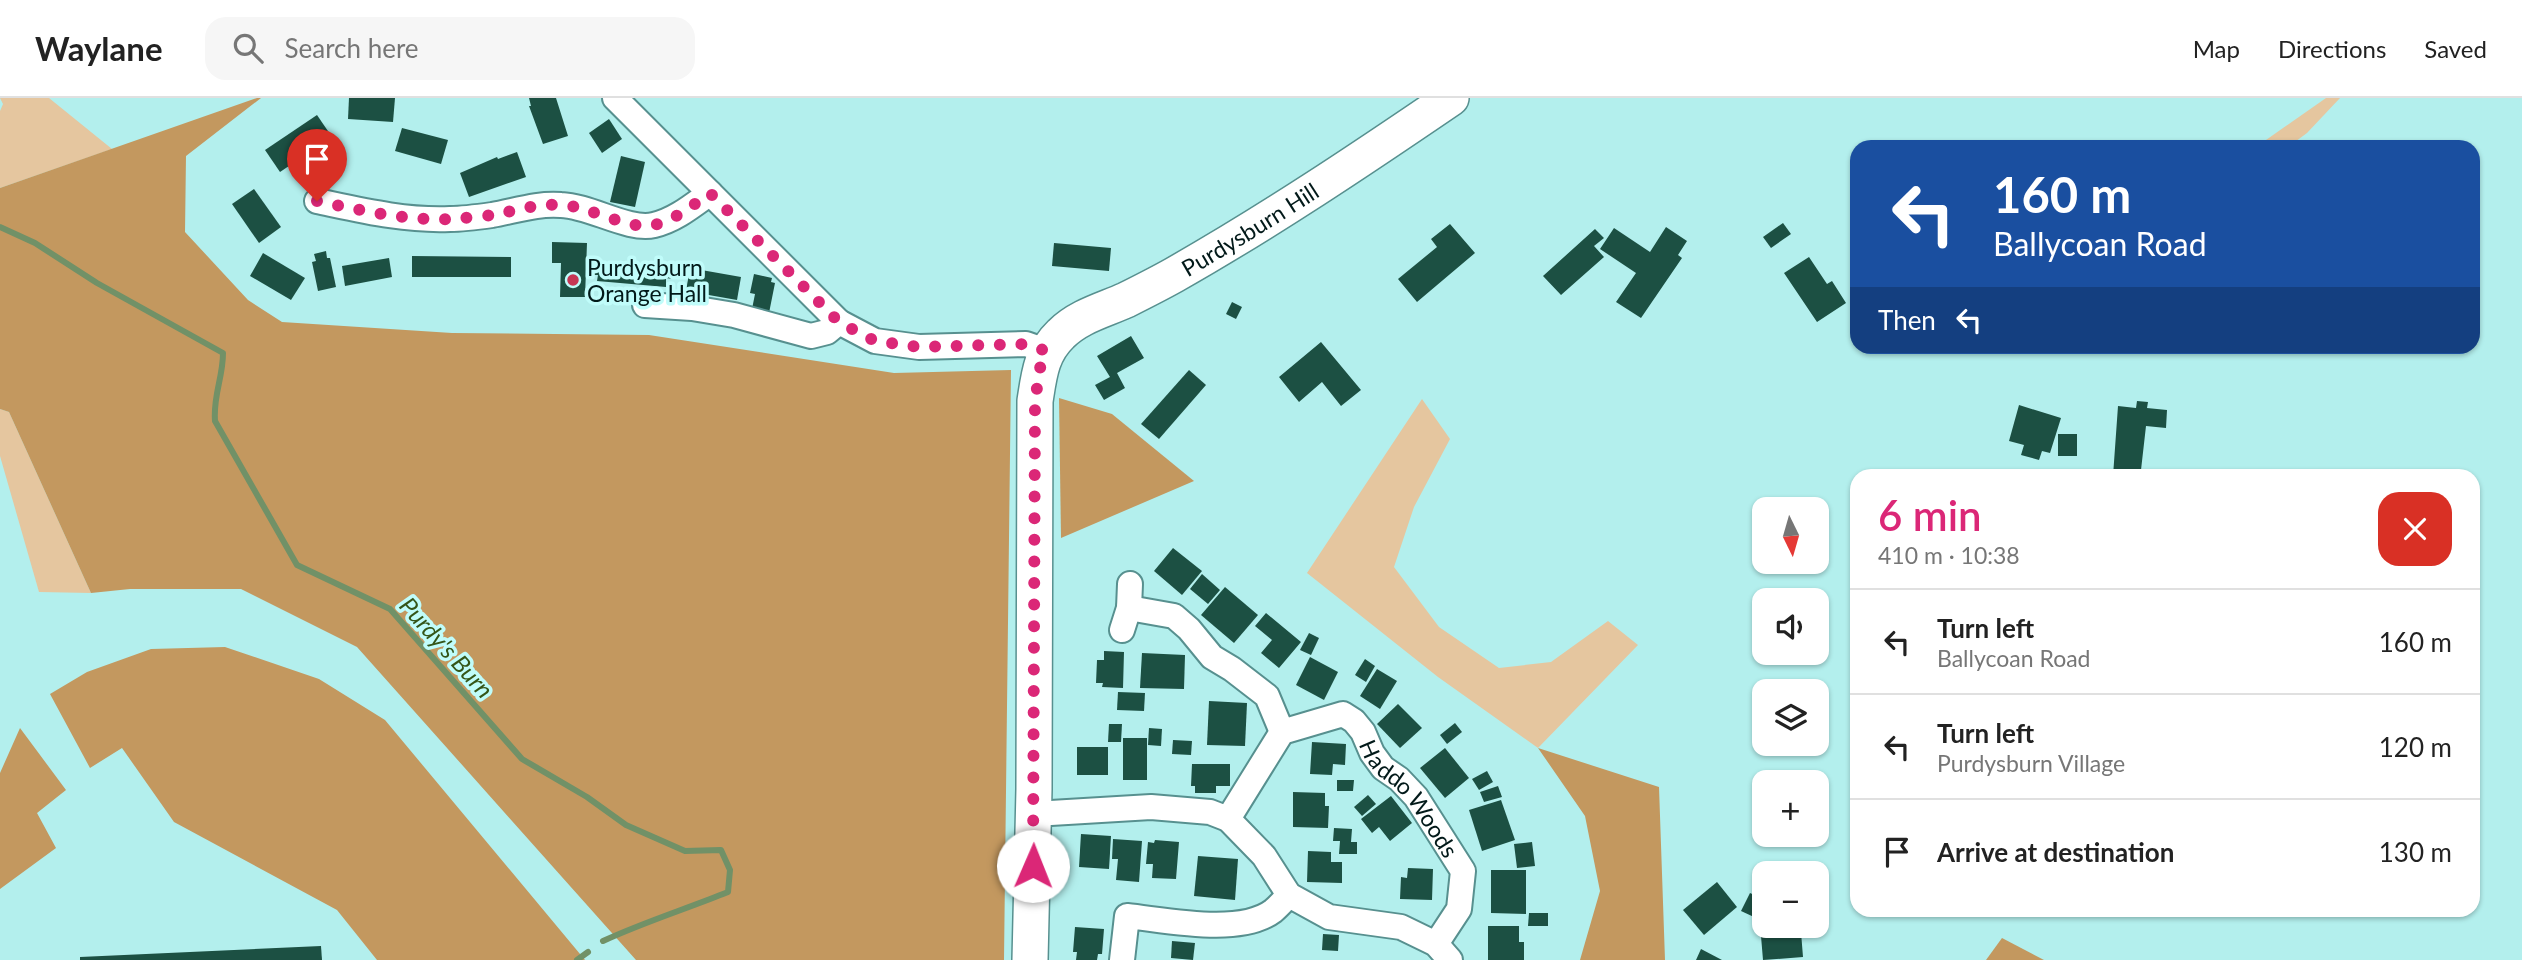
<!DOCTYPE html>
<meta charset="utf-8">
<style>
:root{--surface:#fff;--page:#f6f6f6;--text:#222;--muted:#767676;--line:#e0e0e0;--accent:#db2777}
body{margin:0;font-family:Lato,sans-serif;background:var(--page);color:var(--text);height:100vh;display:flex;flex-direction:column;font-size:26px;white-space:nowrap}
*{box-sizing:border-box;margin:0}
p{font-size:23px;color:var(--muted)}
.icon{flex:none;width:38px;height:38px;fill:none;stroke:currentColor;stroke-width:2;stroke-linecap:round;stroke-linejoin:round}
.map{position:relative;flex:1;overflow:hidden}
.panel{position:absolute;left:1850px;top:371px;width:630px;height:448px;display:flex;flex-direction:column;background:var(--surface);border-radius:21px;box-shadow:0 2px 5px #0004}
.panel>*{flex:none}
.top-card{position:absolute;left:1850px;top:42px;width:630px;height:214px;border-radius:21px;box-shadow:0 2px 5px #0004;background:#1a4fa0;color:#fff;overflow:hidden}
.needle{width:46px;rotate:175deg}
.buttons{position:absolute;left:1752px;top:399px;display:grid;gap:14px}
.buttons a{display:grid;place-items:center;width:77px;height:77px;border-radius:14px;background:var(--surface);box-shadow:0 2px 5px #0004;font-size:35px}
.pin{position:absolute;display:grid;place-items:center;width:60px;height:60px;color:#fff;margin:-72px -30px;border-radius:50% 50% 50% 0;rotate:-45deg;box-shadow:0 0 7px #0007}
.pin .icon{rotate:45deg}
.me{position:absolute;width:77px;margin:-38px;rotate:1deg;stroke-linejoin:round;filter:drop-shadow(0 0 5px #0008)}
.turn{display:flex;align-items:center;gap:24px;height:147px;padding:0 28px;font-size:32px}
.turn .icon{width:91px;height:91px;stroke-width:2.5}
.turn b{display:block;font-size:49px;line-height:60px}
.then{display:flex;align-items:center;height:66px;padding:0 28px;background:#0003;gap:14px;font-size:26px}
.round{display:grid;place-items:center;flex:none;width:74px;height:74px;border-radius:21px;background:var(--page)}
.headline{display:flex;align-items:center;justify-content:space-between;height:119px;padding:0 28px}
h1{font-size:42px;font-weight:600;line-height:52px;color:var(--accent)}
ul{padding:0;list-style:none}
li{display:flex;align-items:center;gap:21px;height:105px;padding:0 28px;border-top:2px solid var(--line)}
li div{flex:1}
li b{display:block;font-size:26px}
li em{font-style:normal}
header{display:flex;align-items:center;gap:42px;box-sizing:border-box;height:98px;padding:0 35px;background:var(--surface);border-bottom:2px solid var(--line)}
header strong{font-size:33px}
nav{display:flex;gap:38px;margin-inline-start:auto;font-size:24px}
.search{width:490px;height:63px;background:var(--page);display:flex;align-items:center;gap:18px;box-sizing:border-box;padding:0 24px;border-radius:21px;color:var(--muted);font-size:26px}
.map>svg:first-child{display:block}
.green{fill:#e5c69f}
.forest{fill:#c3985f}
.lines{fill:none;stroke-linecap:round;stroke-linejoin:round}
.stream{stroke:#719167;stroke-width:6}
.building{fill:#1c5043}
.minor-casing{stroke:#57908f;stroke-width:28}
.secondary-casing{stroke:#57908f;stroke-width:38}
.minor{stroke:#fff;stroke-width:24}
.secondary{stroke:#fff;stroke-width:35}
.route{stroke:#db2777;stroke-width:12;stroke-dasharray:0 21.6}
.poi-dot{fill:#c63654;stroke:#c0fcfa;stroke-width:2.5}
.labels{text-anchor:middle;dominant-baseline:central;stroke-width:7;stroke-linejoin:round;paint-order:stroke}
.street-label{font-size:23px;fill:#021919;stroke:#c0fcfa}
.poi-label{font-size:23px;fill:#021919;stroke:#c0fcfa;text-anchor:start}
.water-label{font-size:24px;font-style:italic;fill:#345518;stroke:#c0fcfa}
</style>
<header>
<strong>Waylane</strong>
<div class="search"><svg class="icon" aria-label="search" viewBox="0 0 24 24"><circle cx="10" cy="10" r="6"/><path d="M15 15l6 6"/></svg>Search here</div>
<nav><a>Map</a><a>Directions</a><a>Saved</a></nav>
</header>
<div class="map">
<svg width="2522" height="862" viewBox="0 0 2522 862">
<rect width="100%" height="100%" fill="#b3efed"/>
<g class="green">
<path d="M49,0L112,51L0,90V13L3,6L0,0Z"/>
<path d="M2326,0H2340L2307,35L2288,49H2256Z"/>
<path d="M1422,301L1450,341L1414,409L1394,469L1439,529L1499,570L1551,564L1608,523L1638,547L1538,650L1438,579L1307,475Z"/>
<path d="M0,311L9,314L91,495L39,494L0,358Z"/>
</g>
<g class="forest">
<path d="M257,0H261L186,58L185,134L248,202L282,224L452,235L649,237L894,275L1011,272L1004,862H636L357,549L241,491H130L91,495L9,314L0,311V90Z"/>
<path d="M1059,300L1112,316L1194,383L1061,440Z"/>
<path d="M225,549L319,581L385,622L585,862H377L337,812L174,724L122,650L90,670L50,596L87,574L151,551Z"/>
<path d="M20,630L66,692L37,715L56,750L0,791V675Z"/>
<path d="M1538,650L1659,689L1665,862H1580L1600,793L1585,718Z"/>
<path d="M2002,840L2044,862H1986Z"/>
</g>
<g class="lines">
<g class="stream">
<path d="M0,129L35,145L97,185L223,255C223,280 213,297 215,323L297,467L390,511L522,661L587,699L626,727L685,753L721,752L730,772L728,794C686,811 644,824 603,843"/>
<path d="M577,862L588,854"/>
</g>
</g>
<g class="building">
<path d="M349,0H395L393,24L348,21Z"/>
<path d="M529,0H556L568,38L543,46L529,8H531Z"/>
<path d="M317,17L332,39L280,74L265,52Z"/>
<path d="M609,21L622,41L602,55L589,35Z"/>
<path d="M402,30L448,42L441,66L395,53Z"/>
<path d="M517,54L526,79L469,99L460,75L497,59L498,61Z"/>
<path d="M621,58L645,64L635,109L610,104Z"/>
<path d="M254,91L281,129L259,145L232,106Z"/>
<path d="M1783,125L1791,136L1771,150L1763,139Z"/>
<path d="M1450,126L1475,155L1417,204L1398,181L1437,149L1431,141Z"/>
<path d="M1666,129L1687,143L1678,157L1682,160L1641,220L1616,204L1636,175L1600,151L1614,130L1650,154Z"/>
<path d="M1595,131L1604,140L1594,148L1604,159L1561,197L1543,178Z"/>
<path d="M552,144L587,145L585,199H560L561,165H552Z"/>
<path d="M1054,145L1111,150L1109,173L1052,168Z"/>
<path d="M326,153L327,160H330L336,189L318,193L312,164L316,163L314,156Z"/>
<path d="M263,155L305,180L291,202L250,178Z"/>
<path d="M412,158L511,159V179H412Z"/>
<path d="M1809,159L1827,186L1832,183L1846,205L1817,224L1784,175Z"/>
<path d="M389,160L392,179L345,188L342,168Z"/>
<path d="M591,165L674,170L673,181L666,180V189L597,183L598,177H590Z"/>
<path d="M690,170L741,179L737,202L686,193Z"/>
<path d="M754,176L772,180L771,184L775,185L769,215L752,211L755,196L750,195Z"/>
<path d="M1232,204L1242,209L1236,221L1226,216Z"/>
<path d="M1131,238L1144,260L1117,275L1125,290L1104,302L1095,287L1110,279L1097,258Z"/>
<path d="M1321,244L1361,292L1341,308L1322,284L1299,304L1279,279Z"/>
<path d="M1189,272L1206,287L1159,341L1141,326Z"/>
<path d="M2137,303L2148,304L2147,310L2167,312L2166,330L2146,328L2141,372L2180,375V378H2113L2118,308L2136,310Z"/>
<path d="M2019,307L2061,320L2050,355L2042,353L2039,362L2021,357L2024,347L2009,343Z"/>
<rect x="2058" y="336" width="19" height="22"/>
<path d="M1173,450L1202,473L1182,497L1154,473Z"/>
<path d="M1202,476L1220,492L1208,506L1190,491Z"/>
<path d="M1225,489L1258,517L1234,545L1201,517Z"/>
<path d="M1266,515L1301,544L1279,570L1261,555L1272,542L1255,528Z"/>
<path d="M1309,535L1319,540L1311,557L1300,552Z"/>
<path d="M1104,553L1124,554L1123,590L1102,589L1103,585H1096L1097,562H1104Z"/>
<path d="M1142,555L1185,557L1184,591L1140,590Z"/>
<path d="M1310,559L1338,574L1324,602L1296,587Z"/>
<path d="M1365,561L1375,568L1366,584L1355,577Z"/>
<path d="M1377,571L1397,583L1380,611L1360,598Z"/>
<path d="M1118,594L1145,595L1144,613L1117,612Z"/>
<path d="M1209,603L1247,605L1245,648L1207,647Z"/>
<path d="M1398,606L1422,630L1400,650L1377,626Z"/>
<path d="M1455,625L1462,634L1447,646L1440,637Z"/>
<path d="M1109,626H1122L1121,644H1108Z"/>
<path d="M1149,630L1162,631L1161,648L1148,647Z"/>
<rect x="1123" y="640" width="24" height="42"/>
<path d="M1173,642L1192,643L1191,657L1172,656Z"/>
<path d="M1312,644L1346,646L1345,667L1333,666L1332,677L1310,676Z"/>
<rect x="1077" y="649" width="31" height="28"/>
<path d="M1445,650L1469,680L1445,700L1420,670Z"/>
<path d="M1192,666H1230V688H1216V695H1195V688H1191Z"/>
<path d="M1487,673L1493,684L1479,692L1472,681Z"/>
<path d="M1337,682H1354L1353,693H1337Z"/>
<path d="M1498,688L1502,699L1484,704L1480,694Z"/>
<path d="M1293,694L1325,695V708H1329L1328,730L1293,729Z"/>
<path d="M1368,697L1376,706L1362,718L1354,709Z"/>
<path d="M1391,698L1412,725L1390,743L1379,729L1372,735L1361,721Z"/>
<path d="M1501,702L1515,742L1482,753L1469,712Z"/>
<path d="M1334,730L1352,731L1351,744H1357V756H1339L1340,743H1333Z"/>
<path d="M1081,736L1111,738L1109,771L1079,769Z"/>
<path d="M1113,741L1142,743L1139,784L1116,782L1118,761H1112Z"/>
<path d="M1155,742L1179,744L1176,781L1152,780L1153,766H1146L1148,744L1154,745Z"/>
<path d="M1532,744L1535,768L1517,770L1514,746Z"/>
<path d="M1308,753L1331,754V764H1342V785L1307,784Z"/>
<path d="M1198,758L1238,761L1235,802L1194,798Z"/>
<path d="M1408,770L1433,771L1432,802L1400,801L1401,779L1407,780Z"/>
<path d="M1491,772H1526V816L1491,815Z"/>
<path d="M1717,784L1737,809L1704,837L1683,812Z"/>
<path d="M1750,795L1763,801L1754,819L1741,813Z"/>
<path d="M1529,815H1548V828H1528Z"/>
<path d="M1488,828H1519V844H1524V862H1488Z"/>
<path d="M1782,828H1798V834H1801L1803,859L1763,862L1761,838L1782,835Z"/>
<path d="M1075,829L1104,831L1102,856H1098L1097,862H1076L1077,854H1073Z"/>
<path d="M1323,836L1339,837L1338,853L1322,852Z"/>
<path d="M1172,843L1195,845L1193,862L1171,860Z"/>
<path d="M321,848L322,862H80V859Z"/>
<path d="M1701,851L1722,862H1696Z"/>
</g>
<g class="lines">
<defs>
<g id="minor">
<path d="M615,0L839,224L875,243L919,249L1026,246L1046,253"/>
<path d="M317,103C360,112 405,123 450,121C463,121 478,119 492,117C515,113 537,105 561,107C591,108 628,133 654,127C675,122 692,108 710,95"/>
<path d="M645,207L692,210L734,217L811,238L827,234L839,224"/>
<path d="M1129,510L1174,518L1189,531L1212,559L1232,571L1267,598L1282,634"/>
<path d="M1122,532L1129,510L1130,486"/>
<path d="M1034,716L1151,709L1210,714L1228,721L1264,758L1289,797L1329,819L1401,829L1436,846L1450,862"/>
<path id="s1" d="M1228,721L1282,634L1343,616L1354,623L1363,634L1372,655L1383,670L1399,681L1416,699L1463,773L1459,811L1436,846"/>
<path d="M1122,862L1127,818C1166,822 1240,838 1273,813C1279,808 1284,802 1289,797"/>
</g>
<g id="secondary">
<path id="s2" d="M1030,862L1034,691L1035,303C1039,277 1041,255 1061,236C1079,218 1104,212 1126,202C1142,194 1158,186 1174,177C1269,123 1360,62 1451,0"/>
</g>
</defs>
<use href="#minor" class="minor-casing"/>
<use href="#secondary" class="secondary-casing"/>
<use href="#minor" class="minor"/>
<use href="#secondary" class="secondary"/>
</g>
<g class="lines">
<path class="route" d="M317,103C360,112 405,123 450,121C463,120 479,119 492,117C515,113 537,105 561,107C590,108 629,133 654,127C675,122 692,108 710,95L839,224L875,243L919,249L1026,246L1046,253L1040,270L1035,303L1033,768"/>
</g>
<circle class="poi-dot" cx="573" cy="182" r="7"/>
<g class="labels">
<g class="street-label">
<text stroke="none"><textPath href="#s2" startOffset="849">Purdysburn Hill</textPath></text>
<text stroke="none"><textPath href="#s1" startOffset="275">Haddo Woods</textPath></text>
</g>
<g class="poi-label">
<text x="587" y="169">Purdysburn<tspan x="587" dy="26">Orange Hall</tspan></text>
</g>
<g class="water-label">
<text transform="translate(447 549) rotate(48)">Purdy's Burn</text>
</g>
</g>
</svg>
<div class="buttons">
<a><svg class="needle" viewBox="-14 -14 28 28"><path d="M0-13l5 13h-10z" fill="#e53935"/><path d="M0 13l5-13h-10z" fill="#767676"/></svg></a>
<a><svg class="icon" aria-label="sound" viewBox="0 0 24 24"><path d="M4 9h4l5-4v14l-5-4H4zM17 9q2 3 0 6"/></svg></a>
<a><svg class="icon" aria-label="layers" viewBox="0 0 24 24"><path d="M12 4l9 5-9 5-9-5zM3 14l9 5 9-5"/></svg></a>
<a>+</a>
<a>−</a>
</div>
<div class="pin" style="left:317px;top:103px;background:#d93025"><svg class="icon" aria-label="arrive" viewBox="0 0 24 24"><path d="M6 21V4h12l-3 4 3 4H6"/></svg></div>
<svg class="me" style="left:1033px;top:768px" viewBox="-20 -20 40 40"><circle r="19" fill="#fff"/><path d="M0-13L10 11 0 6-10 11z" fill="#db2777"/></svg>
<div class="top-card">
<div class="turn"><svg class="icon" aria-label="left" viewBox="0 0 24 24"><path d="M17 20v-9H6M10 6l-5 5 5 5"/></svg><div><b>160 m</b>Ballycoan Road</div></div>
<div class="then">Then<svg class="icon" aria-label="left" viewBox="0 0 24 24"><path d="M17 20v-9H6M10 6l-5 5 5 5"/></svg></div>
</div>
<section class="panel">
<div class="headline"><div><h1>6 min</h1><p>410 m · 10:38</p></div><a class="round" style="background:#d93025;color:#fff"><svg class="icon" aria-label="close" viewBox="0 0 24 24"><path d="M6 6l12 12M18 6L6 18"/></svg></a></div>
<ul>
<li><svg class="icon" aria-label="left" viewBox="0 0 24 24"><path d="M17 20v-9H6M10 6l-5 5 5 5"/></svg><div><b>Turn left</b><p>Ballycoan Road</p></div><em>160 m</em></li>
<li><svg class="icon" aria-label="left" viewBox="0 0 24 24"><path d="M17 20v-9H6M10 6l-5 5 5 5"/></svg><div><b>Turn left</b><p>Purdysburn Village</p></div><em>120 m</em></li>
<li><svg class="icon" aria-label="arrive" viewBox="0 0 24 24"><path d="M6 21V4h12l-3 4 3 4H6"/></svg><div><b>Arrive at destination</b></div><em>130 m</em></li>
</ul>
</section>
</div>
